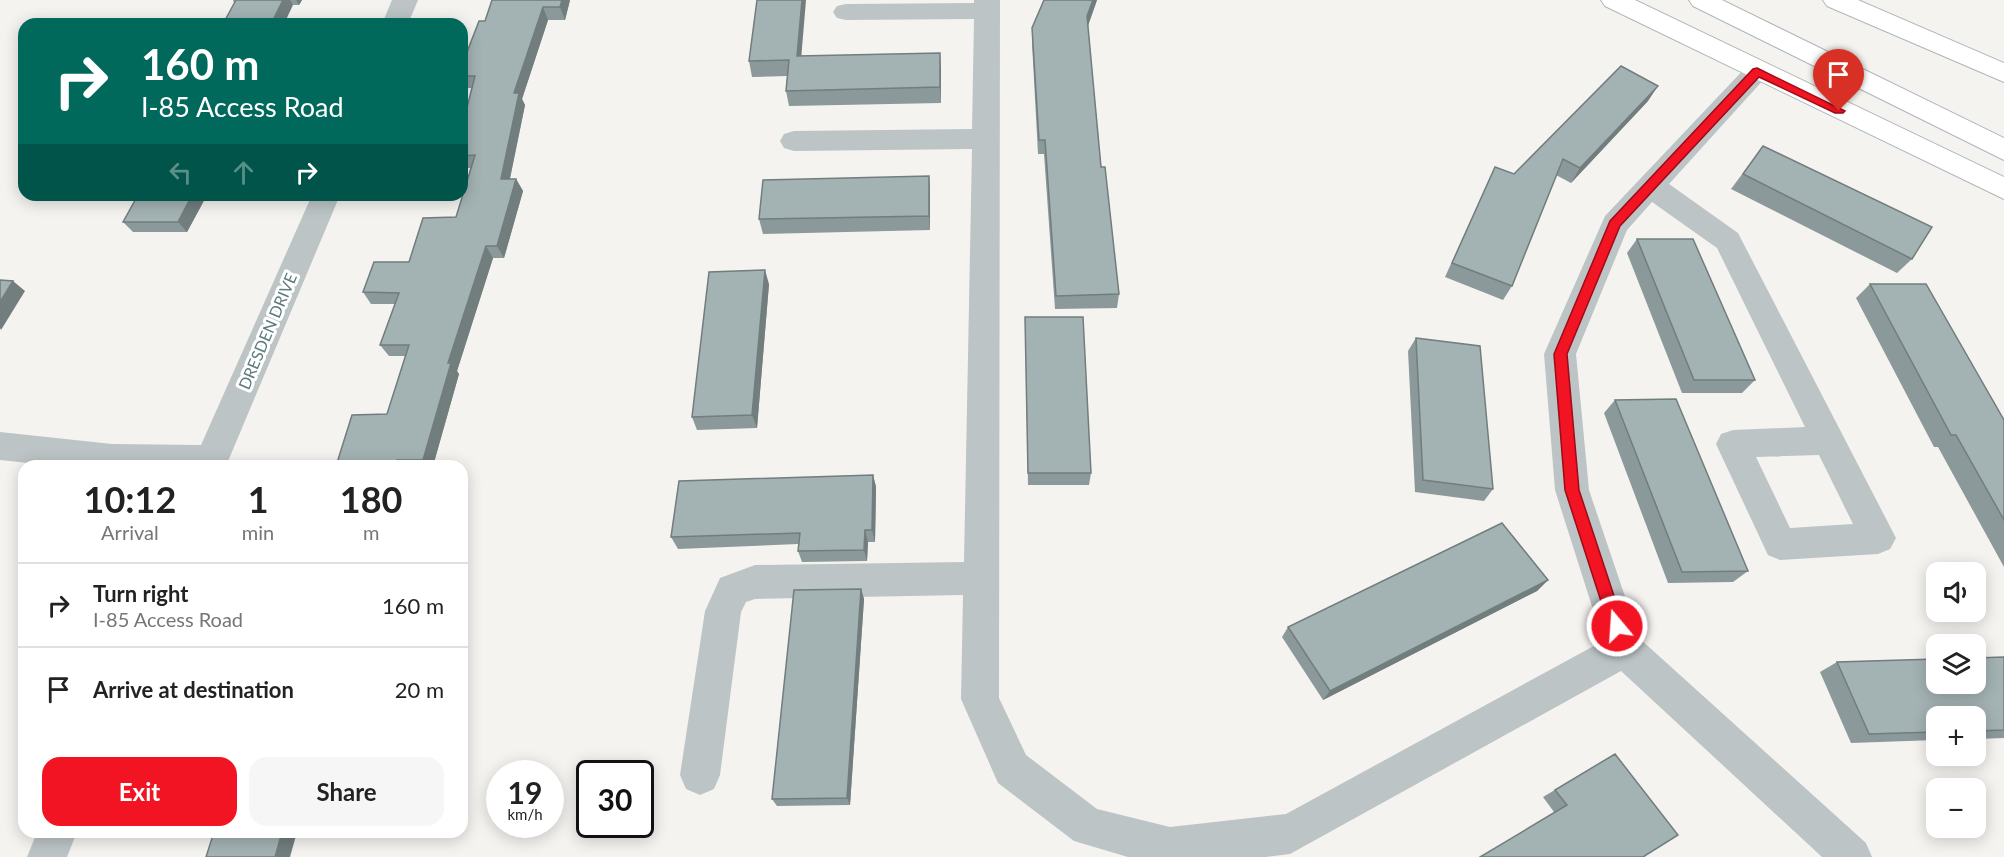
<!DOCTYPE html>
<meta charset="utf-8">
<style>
:root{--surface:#fff;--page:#f6f6f6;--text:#222;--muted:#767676;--line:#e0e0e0;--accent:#f21323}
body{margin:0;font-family:Lato,sans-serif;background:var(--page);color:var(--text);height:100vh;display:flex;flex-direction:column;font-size:22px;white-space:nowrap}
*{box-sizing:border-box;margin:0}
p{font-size:20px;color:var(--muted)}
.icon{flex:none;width:33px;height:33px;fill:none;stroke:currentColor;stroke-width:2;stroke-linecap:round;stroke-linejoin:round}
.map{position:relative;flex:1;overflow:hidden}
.panel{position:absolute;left:18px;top:460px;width:450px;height:378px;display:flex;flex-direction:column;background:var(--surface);border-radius:18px;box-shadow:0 3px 15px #0003}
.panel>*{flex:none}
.banner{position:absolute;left:18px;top:18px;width:450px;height:183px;border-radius:18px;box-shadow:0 3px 15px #0003;background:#00695c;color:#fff;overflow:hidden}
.buttons{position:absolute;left:1926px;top:562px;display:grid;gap:12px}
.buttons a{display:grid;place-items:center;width:60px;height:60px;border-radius:12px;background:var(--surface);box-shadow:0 3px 15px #0003;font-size:30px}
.speed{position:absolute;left:486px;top:760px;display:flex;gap:12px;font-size:30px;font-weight:700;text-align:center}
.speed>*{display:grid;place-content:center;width:78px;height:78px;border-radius:50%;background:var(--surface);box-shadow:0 3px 15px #0003;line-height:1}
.speed small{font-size:15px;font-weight:400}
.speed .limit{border:3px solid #111;border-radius:9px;background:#fff;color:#111}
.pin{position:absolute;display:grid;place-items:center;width:51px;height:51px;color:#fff;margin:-62px -26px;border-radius:50% 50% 50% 0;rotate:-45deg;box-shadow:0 0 6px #0007}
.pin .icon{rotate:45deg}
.me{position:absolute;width:66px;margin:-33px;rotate:342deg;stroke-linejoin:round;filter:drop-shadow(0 0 4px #0008)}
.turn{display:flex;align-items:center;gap:21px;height:126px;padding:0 24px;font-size:27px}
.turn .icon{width:78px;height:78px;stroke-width:2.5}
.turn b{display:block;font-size:42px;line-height:51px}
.lanes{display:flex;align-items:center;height:57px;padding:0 24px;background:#0003;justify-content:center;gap:30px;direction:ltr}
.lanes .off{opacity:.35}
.eta{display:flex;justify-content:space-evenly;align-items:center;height:102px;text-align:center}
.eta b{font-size:36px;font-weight:700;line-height:42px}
.button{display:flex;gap:12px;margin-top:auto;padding:12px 24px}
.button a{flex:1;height:69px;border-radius:18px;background:var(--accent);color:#fff;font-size:24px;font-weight:700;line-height:69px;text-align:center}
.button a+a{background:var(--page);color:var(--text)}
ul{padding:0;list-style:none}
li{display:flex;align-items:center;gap:18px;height:84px;padding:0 24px;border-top:2px solid var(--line)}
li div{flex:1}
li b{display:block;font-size:22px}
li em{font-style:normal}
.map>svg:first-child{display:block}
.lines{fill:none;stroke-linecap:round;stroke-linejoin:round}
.major-casing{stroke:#adb6b8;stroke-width:2}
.highway-casing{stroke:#afb6b8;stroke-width:2}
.minor{fill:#bcc4c5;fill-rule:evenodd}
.major{fill:#fff;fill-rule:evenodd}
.highway{fill:#fff;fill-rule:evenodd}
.wall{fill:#8c999a}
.shaded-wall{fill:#727d7d}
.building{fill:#a3b2b3;stroke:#727d7d;stroke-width:1.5}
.route{fill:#f21323;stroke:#9d0c17;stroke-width:1.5}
.labels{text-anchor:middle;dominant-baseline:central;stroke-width:6;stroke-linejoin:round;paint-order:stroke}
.street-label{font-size:16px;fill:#5d7a7e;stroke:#fff}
</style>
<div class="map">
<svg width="2004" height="857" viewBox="0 0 2004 857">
<rect width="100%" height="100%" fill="#f5f3f0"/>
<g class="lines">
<defs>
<path id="major" d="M1601,0H1635L2004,177V199L1605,6Z"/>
<g id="highway">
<path d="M1689,0H1722L2004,138V160L1693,6Z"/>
<path d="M1823,0H1858L2004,63V82L1827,6Z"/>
</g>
</defs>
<use href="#major" class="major-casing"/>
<use href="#highway" class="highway-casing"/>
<g class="minor">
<path d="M392,0H418L408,24H382Z"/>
<path d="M974,0H1000L999,698L1026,755L1097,809L1170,827L1286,814L1603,641L1555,490L1544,354L1605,216L1748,65L1757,62L1766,65L1770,71L1766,77L1669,184L1738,233L1896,538L1890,549L1878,554L1780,560L1768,555L1716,444L1721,434L1733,430L1805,427L1717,248L1652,202L1627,230L1576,354L1589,490L1639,638L1866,843L1872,857H1822L1621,671L1290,854L1265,857H1128L1074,841L998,783L961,699L963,595L755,599L746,602L741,612L720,775L714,789L700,795L686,789L680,775L705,611L720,578L755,565L964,562L972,149L794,151L784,148L780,141L784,134L794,131L972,129L974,19L846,20L837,18L833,12L837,6L846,4L974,3ZM1819,455L1853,524L1790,528L1756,457Z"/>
<path d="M312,195H340L226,466H57L0,460V432L112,444L201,445Z"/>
<path d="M37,832H77L67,857H27Z"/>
</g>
<use href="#major" class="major"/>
<use href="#highway" class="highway"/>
</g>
<g class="wall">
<path d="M233,0H302L299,5H293L234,3Z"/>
<path d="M570,0L565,20H548L522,99L525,105L510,179H516L523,191L504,258H493L457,371L459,374L433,466H336L387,414L405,356H389L380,345L395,304H371L363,292L409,262L456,217L471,168H462V127L472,88H464L462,84V65L485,21Z"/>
<path d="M1097,0L1088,26L1101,167L1119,294L1117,308L1055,309L1044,154H1038L1032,43V28Z"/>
<path d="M801,56L941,69V103L789,106L786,91L787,76L752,77L749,61Z"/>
<path d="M1648,101L1571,183L1556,175L1512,286L1503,300L1445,277L1488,182L1495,167L1514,174Z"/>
<path d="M1763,146L1912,259L1897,273L1731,189Z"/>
<path d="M929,176L930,191V230L763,234L759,219Z"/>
<path d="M138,195H207L187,232H133L123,222Z"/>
<path d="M1637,239L1755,380L1742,393H1682L1627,253Z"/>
<path d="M769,284L757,428L697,430L692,417Z"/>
<path d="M1870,284L2004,420V567L1938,447H1934L1856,298Z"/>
<path d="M1025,317L1091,473L1089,485H1028Z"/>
<path d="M1416,338L1493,489L1484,501L1415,492L1408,351Z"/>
<path d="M1615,400L1748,571L1733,582L1668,583L1604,413Z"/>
<path d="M873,475L876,487L875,542H868L867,561L802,562L798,551V544L678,549L671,537Z"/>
<path d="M1548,580L1537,591L1323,700L1282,637L1288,627Z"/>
<path d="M861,589L864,599L850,805L777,806L772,799Z"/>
<path d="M2004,657V738L1976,739V717H1936V740L1851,743L1820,672L1837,662Z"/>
<path d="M1615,754L1643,857L1554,812L1543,797Z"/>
</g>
<g class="shaded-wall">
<path d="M283,0H290L293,5L284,24H271Z"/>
<path d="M296,0H302L299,5Z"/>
<path d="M562,0H570L565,20L560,7Z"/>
<path d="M802,0H806L800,72L797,56Z"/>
<path d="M1093,0H1097L1086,31L1087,16Z"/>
<path d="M543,7L548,20L522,99L525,105L507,192L501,179L514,93Z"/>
<path d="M940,53L941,69V103L940,87Z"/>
<path d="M1658,86L1648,101L1571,183L1580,168Z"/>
<path d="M929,176L930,191V230L929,216Z"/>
<path d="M516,179L523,191L504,258L497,246Z"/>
<path d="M192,195H207L187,232L178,222Z"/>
<path d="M486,246L493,258L457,371L459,374L433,466H429L423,460L448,363Z"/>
<path d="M765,270L769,284L757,428L752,415Z"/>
<path d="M13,281L25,291L1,330L0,328V302Z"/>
<path d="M397,460L403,466H395Z"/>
<path d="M873,475L876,487L875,542L872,530Z"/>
<path d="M865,530L868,542L867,561L864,550Z"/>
<path d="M1548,580L1537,591L1323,700L1330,691Z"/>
<path d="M861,589L864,599L850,805L847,798Z"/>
<path d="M282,832H297L290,857H275Z"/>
</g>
<g class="building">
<path d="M236,0H283L271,24H223Z"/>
<path d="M492,0H562L560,7H543L514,93H519L501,179H516L497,246H486L448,363H451L423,460H397L395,466H336L352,415L387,414L409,345H380L399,293L363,292L374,262H409L423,218L456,217L475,155L462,156V127L475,76H462V65L479,21H485Z"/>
<path d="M757,0H802L797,56L940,53V87L786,91L789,60L749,61Z"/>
<path d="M1044,0H1093L1087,16L1101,167H1105L1119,294L1056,296L1045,140H1039L1032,28Z"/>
<path d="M1621,66L1658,86L1580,168L1563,159L1512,286L1452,263L1495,167L1514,174Z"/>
<path d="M1763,146L1932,227L1912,259L1743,174Z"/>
<path d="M929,176V216L759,219L763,180Z"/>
<path d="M138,195H192L178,222H123Z"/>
<path d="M1637,239H1693L1755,380H1694Z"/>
<path d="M765,270L752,415L692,417L709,272Z"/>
<path d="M0,280L13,281L0,302Z"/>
<path d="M1870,284H1926L2004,420V520L1956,435H1951Z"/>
<path d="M1025,317H1083L1091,473H1028Z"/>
<path d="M1416,338L1480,346L1493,489L1423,480Z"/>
<path d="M1676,399L1748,571L1682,572L1615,400Z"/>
<path d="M873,475L872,530H865L864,550L798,551L800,533L671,537L679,481Z"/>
<path d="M1502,523L1548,580L1330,691L1288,627Z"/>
<path d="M861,589L847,798L772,799L794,590Z"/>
<path d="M2004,657V730L1976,731V717H1936V732L1869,734L1837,662L1936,659V684H1976V658Z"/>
<path d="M1615,754L1678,835L1643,857H1480L1567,805L1555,790Z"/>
<path d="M214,832H282L275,857H206Z"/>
</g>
<path class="route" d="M1757,68L1845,111L1843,113H1835L1759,77L1620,226L1567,354L1579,490L1624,626L1622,631L1617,634L1611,631L1609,626L1565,490L1554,354L1610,221L1753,69Z"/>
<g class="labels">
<g class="street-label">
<text transform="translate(267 331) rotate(-67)">DRESDEN DRIVE</text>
</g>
</g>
</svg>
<div class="buttons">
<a><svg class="icon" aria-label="sound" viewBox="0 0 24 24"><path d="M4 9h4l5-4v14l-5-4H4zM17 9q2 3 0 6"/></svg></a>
<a><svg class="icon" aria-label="layers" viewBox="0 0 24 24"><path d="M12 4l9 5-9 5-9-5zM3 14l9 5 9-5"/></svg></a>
<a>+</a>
<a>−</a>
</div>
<div class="speed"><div>19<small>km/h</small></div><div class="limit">30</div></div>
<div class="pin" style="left:1839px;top:111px;background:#d93025"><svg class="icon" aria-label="arrive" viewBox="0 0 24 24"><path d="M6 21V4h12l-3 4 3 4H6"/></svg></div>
<svg class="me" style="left:1617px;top:626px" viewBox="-20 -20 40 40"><circle r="17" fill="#f21323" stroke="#fff" stroke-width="3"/><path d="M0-11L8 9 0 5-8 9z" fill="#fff"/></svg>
<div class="banner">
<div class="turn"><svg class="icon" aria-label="right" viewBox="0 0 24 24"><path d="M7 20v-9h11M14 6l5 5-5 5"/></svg><div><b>160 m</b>I-85 Access Road</div></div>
<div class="lanes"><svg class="icon off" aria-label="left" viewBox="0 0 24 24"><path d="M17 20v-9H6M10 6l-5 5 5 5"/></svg><svg class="icon off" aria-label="ahead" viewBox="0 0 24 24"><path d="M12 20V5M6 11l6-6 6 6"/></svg><svg class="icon" aria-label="right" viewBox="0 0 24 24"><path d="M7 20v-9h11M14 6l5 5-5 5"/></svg></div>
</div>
<section class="panel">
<div class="eta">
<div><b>10:12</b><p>Arrival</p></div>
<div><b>1</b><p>min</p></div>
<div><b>180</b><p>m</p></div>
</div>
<ul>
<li><svg class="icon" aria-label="right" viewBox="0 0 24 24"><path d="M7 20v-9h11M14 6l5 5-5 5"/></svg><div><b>Turn right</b><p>I-85 Access Road</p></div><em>160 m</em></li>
<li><svg class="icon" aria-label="arrive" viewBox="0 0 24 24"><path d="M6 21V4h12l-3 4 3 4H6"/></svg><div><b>Arrive at destination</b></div><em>20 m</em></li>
</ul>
<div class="button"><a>Exit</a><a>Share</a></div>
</section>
</div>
